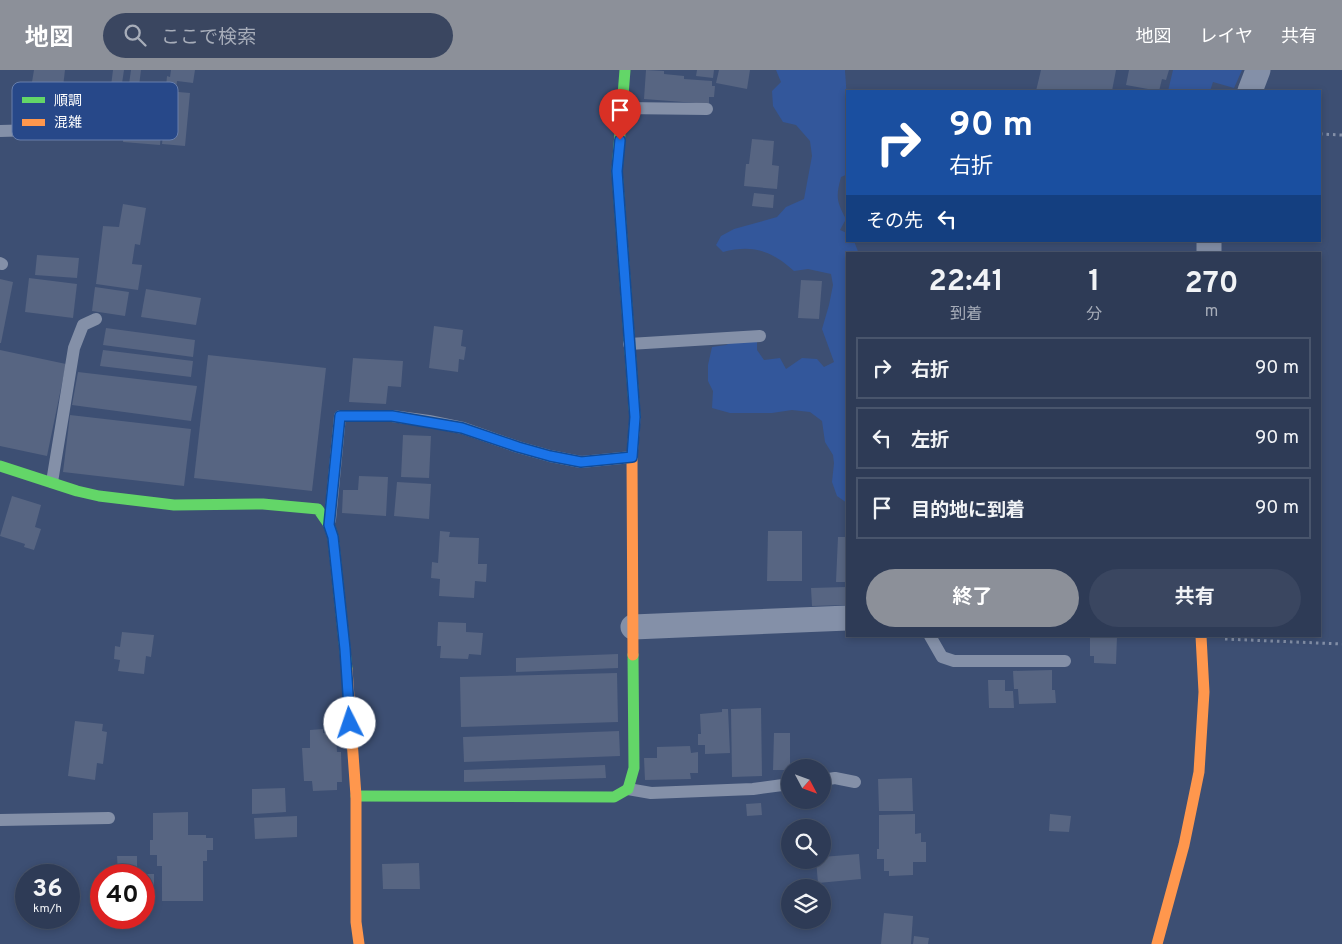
<!DOCTYPE html>
<html lang="ja">
<meta charset="utf-8">
<style>
:root{--surface:#2e3b56;--page:#3a4660;--text:#f1f3f6;--muted:#a7adb9;--line:#49556c;--accent:#8c9099}
body{margin:0;font-family:Overpass,"Noto Sans JP",sans-serif;background:var(--page);color:var(--text);height:100vh;display:flex;flex-direction:column;font-size:19px;white-space:nowrap}
*{box-sizing:border-box;margin:0}
p{font-size:16px;color:var(--muted)}
.icon{flex:none;width:28px;height:28px;fill:none;stroke:currentColor;stroke-width:2;stroke-linecap:round;stroke-linejoin:round}
.map{position:relative;flex:1;overflow:hidden}
.panel{position:absolute;left:846px;top:182px;width:475px;height:385px;display:flex;flex-direction:column;background:var(--surface);border-radius:0px;box-shadow:0 2px 8px #0003,0 0 0 1px var(--line)}
.panel>*{flex:none}
.guide{position:absolute;left:846px;top:20px;width:475px;height:152px;border-radius:0px;box-shadow:0 2px 8px #0003,0 0 0 1px var(--line);background:#1a4fa0;color:#fff;overflow:hidden}
.needle{width:32px;rotate:131deg}
.buttons{position:absolute;left:781px;top:689px;display:grid;gap:10px}
.buttons a{display:grid;place-items:center;width:50px;height:50px;border-radius:50%;background:var(--surface);box-shadow:0 2px 8px #0003,0 0 0 1px var(--line);font-size:25px}
.speed{position:absolute;left:15px;top:794px;display:flex;gap:10px;font-size:25px;font-weight:700;text-align:center}
.speed>*{display:grid;place-content:center;width:65px;height:65px;border-radius:50%;background:var(--surface);box-shadow:0 2px 8px #0003,0 0 0 1px var(--line);line-height:1}
.speed small{font-size:12px;font-weight:400}
.speed .limit{border:8px solid #d22;background:#fff;color:#111}
.pin{position:absolute;display:grid;place-items:center;width:42px;height:42px;color:#fff;margin:-51px -21px;border-radius:50% 50% 50% 0;rotate:-45deg;box-shadow:0 0 5px #0007}
.pin .icon{rotate:45deg}
.me{position:absolute;width:55px;margin:-28px;rotate:356deg;stroke-linejoin:round;filter:drop-shadow(0 0 4px #0008)}
.turn{display:flex;align-items:center;gap:18px;height:105px;padding:0 20px;font-size:22px}
.turn .icon{width:65px;height:65px;stroke-width:2.5}
.turn b{display:block;font-size:35px;line-height:42px}
.then{display:flex;align-items:center;height:48px;padding:0 20px;background:#0003;gap:10px;font-size:19px}
.eta{display:flex;justify-content:space-evenly;align-items:center;height:85px;text-align:center}
.eta b{font-size:30px;font-weight:700;line-height:35px}
.cta{display:flex;gap:10px;margin-top:auto;padding:10px 20px}
.cta a{flex:1;height:58px;border-radius:30px;background:var(--accent);color:#fff;font-size:20px;font-weight:700;line-height:58px;text-align:center}
.cta a+a{background:var(--page);color:var(--text)}
ul{padding:0;list-style:none}
li{display:flex;align-items:center;gap:15px;height:62px;margin:0 10px 8px;padding:0 10px;border:2px solid var(--line);border-radius:0px}
li div{flex:1}
li b{display:block;font-size:19px}
li em{font-style:normal}
header{display:flex;align-items:center;gap:30px;box-sizing:border-box;height:70px;padding:0 25px;background:var(--accent);color:#fff}
header strong{font-size:24px}
nav{display:flex;gap:28px;margin-inline-start:auto;font-size:18px}
.search{width:350px;height:45px;background:var(--page);display:flex;align-items:center;gap:12px;box-sizing:border-box;padding:0 18px;border-radius:28px;color:var(--muted);font-size:19px}
.map>svg:first-child{display:block}
.green{fill:#33579b}
.building{fill:#576582}
.lines{fill:none;stroke-linecap:round;stroke-linejoin:round}
.path{stroke:#8490a8;stroke-width:3;stroke-dasharray:2.5 4;stroke-linecap:butt}
.lane{stroke:#8490a8;stroke-width:12}
.street{stroke:#8490a8;stroke-width:25}
.fast{stroke:#63d668;stroke-width:11}
.slow{stroke:#ff974d;stroke-width:11}
.route-casing{stroke:#114b97;stroke-width:12}
.route{stroke:#1a73e8;stroke-width:9}
.key{fill:#274889;stroke:#687fac;stroke-width:1}
.key-label{font-size:14px;fill:#fff}
</style>
<header>
<strong>地図</strong>
<div class="search"><svg class="icon" aria-label="search" viewBox="0 0 24 24"><circle cx="10" cy="10" r="6"/><path d="M15 15l6 6"/></svg>ここで検索</div>
<nav><a>地図</a><a>レイヤ</a><a>共有</a></nav>
</header>
<div class="map">
<svg width="1342" height="874" viewBox="0 0 1342 874">
<rect width="100%" height="100%" fill="#3d4f73"/>
<g class="green">
<path d="M776,0H845V1L847,29L848,104L841,107C836,126 836,131 846,149L840,160L847,163L848,171H854L859,184H848L847,433L837,426L832,412L834,393L833,385L825,372L822,351L810,342L792,340L772,343H730L712,338L713,321L708,311V295L712,277L726,275L738,269H757V280L764,290L780,288L786,299L802,288L817,289L824,297L834,292L822,259L829,235L833,215L831,204L808,199L794,201C772,181 753,174 723,182L716,175L721,166L734,159L777,147L786,137L804,129L812,86L810,71L796,55L783,52L773,36L772,21L781,12Z"/>
<path d="M1173,0H1242L1234,18L1213,12L1210,21H1168Z"/>
</g>
<g class="building">
<path d="M34,0H65L63,17L32,12Z"/>
<path d="M113,0H124L119,34L109,32Z"/>
<path d="M131,0H141L139,16L129,14Z"/>
<path d="M171,0H195L193,13L177,11L176,19L166,17L167,6L170,7Z"/>
<path d="M646,0L664,1V4L684,6V9L712,11V16H715L714,27H709V34L644,29Z"/>
<path d="M697,0H714L713,8L696,6Z"/>
<path d="M719,0H750L747,19L716,13Z"/>
<path d="M1041,0H1116L1112,21H1036Z"/>
<path d="M1129,0H1169L1166,10L1162,9L1159,21L1126,15Z"/>
<path d="M167,21L190,23L185,76L162,74Z"/>
<path d="M127,38L163,42L160,75L123,72Z"/>
<path d="M752,69L774,71L772,95L779,96L777,119L744,116L746,94H749Z"/>
<path d="M754,123L774,125L773,138L752,136Z"/>
<path d="M123,134L146,138L140,175L135,174L132,194L142,195L138,220L96,214L103,156L119,157Z"/>
<path d="M37,185L79,188L77,208L35,205Z"/>
<path d="M29,208L77,214L73,248L25,242Z"/>
<path d="M0,209L13,212L1,273H0Z"/>
<path d="M801,210L822,211L819,249L798,248Z"/>
<path d="M95,217L129,222L125,246L92,241Z"/>
<path d="M146,219L201,228L196,255L141,247Z"/>
<path d="M434,256L463,260L461,276L466,277L464,290L459,289L458,302L429,298Z"/>
<path d="M106,258L195,270L193,287L103,275Z"/>
<path d="M0,280L66,294L47,386L0,376Z"/>
<path d="M103,280L193,291L191,307L100,296Z"/>
<path d="M208,285L326,298L312,421L194,408Z"/>
<path d="M353,288L403,291L401,317L388,316L386,334L349,332Z"/>
<path d="M78,302L197,316L191,351L72,335Z"/>
<path d="M70,345L191,359L184,416L63,402Z"/>
<path d="M403,365L431,366L429,408L401,407Z"/>
<path d="M359,406L388,407L386,446L342,443L343,420H358Z"/>
<path d="M397,412L431,414L429,449L394,446Z"/>
<path d="M12,426L41,435L35,457L41,459L34,480L24,477L25,474L0,466Z"/>
<path d="M440,461L450,462L449,467L479,468L478,494H487L486,512L475,511L474,528L439,526L440,509L431,508L432,492L438,493Z"/>
<path d="M768,461H802V511H767Z"/>
<path d="M838,467H848V512H836Z"/>
<path d="M846,517L847,535L812,536L811,518Z"/>
<path d="M438,552L466,553V562L483,563L481,585L469,584L468,589L440,588L441,576H437Z"/>
<path d="M122,562L154,565L151,587L146,586L144,604L118,601L120,590L114,589L115,576L120,577Z"/>
<path d="M1090,566H1117L1116,594L1094,593V586H1090Z"/>
<path d="M618,584V598L516,602V588Z"/>
<path d="M1052,600V620H1055L1056,633L1019,634L1018,619H1014L1013,601Z"/>
<path d="M617,603L618,652L461,657L460,607Z"/>
<path d="M988,610H1005V621H1013L1014,638H989Z"/>
<path d="M761,638L762,706L732,707L731,639Z"/>
<path d="M722,639H728L730,683L705,684V675H698V664H701L700,644L722,642Z"/>
<path d="M75,651L103,654L102,661L107,662L103,694L97,693L95,710L68,706Z"/>
<path d="M323,659V663L332,662V666H336L337,682H341L342,712H337V720L313,721L312,711H304L302,678H310V660Z"/>
<path d="M619,661L620,686L464,692L463,667Z"/>
<path d="M774,663H790V700H773Z"/>
<path d="M690,676L691,683L698,682V703H690L691,709L645,710L644,688H657V677Z"/>
<path d="M605,695L606,708L464,712V700Z"/>
<path d="M912,708L913,741H879L878,709Z"/>
<path d="M285,718L286,742L252,744V719Z"/>
<path d="M761,733L762,745L747,746L746,734Z"/>
<path d="M188,742V765H206V768H213V780H207V791H203V831H162V796H157V785H150V770H153V743Z"/>
<path d="M915,744V764L921,763V772H926V792H913V805L889,806V801H884V789H877V779H879V745Z"/>
<path d="M1050,744L1071,746L1069,762L1049,761Z"/>
<path d="M297,746V767L255,769L254,748Z"/>
<path d="M859,784L861,809L818,813L816,790H822V787Z"/>
<path d="M117,786H137V803H118Z"/>
<path d="M419,793L420,819H383L382,794Z"/>
<rect x="54" y="800" width="13" height="5"/>
<rect x="144" y="804" width="10" height="27"/>
<path d="M822,834L827,835L825,852L815,851V850H822Z"/>
<path d="M884,843L913,846L911,874H881Z"/>
<path d="M914,866L929,868L928,874H913Z"/>
</g>
<g class="lines">
<g class="path">
<path d="M1320,64L1342,65"/>
<path d="M1225,569L1342,574"/>
</g>
<g class="lane">
<path d="M622,38L707,39"/>
<path d="M0,61L107,58"/>
<path d="M0,193L2,194"/>
<path d="M629,274L760,266"/>
<path d="M52,412L74,278L83,255L96,249"/>
<path d="M330,450L340,346H392L429,351L463,358L518,377L550,386L581,392L632,387"/>
<path d="M930,566L942,587L954,591H1065"/>
<path d="M822,710L835,708L855,712"/>
<path d="M628,719L651,723L753,719L790,714"/>
<path d="M0,750L109,748"/>
</g>
<g class="street">
<path d="M1250,21L1258,0"/>
<path d="M1209,184V171"/>
<path d="M633,557L848,548"/>
</g>
<g class="fast">
<path d="M625,0L617,101L635,348"/>
<path d="M0,396L77,421L99,426L174,435L263,434L318,439L329,455L333,467L347,599"/>
<path d="M356,726L614,727L628,719L634,698L633,585"/>
</g>
<g class="slow">
<path d="M633,585L632,387L635,348"/>
<path d="M347,599L356,726V852L359,874"/>
<path d="M1157,874L1184,775L1199,702L1204,622L1201,566"/>
</g>
</g>
<g class="lines">
<defs>
<path id="route" d="M350,653L345,579L333,467L329,455L340,346H392L462,358L518,377L550,386L581,392L632,387L635,347L617,101L620,70"/>
</defs>
<use href="#route" class="route-casing"/>
<use href="#route" class="route"/>
</g>
<rect x="12" y="12" width="166" height="58" rx="8" class="key"/>
<rect x="22" y="27" width="23" height="6" fill="#63d668"/>
<rect x="22" y="49" width="23" height="7" fill="#ff974d"/>
<g class="key-label">
<text x="54" y="35">順調</text>
<text x="54" y="57">混雑</text>
</g>
</svg>
<div class="buttons">
<a><svg class="needle" viewBox="-14 -14 28 28"><path d="M0-13l5 13h-10z" fill="#e53935"/><path d="M0 13l5-13h-10z" fill="#a7adb9"/></svg></a>
<a><svg class="icon" aria-label="search" viewBox="0 0 24 24"><circle cx="10" cy="10" r="6"/><path d="M15 15l6 6"/></svg></a>
<a><svg class="icon" aria-label="layers" viewBox="0 0 24 24"><path d="M12 4l9 5-9 5-9-5zM3 14l9 5 9-5"/></svg></a>
</div>
<div class="speed"><div>36<small>km/h</small></div><div class="limit">40</div></div>
<div class="pin" style="left:620px;top:70px;background:#d93025"><svg class="icon" aria-label="arrive" viewBox="0 0 24 24"><path d="M6 21V4h12l-3 4 3 4H6"/></svg></div>
<svg class="me" style="left:350px;top:653px" viewBox="-20 -20 40 40"><circle r="19" fill="#fff"/><path d="M0-13L10 11 0 6-10 11z" fill="#1a73e8"/></svg>
<div class="guide">
<div class="turn"><svg class="icon" aria-label="right" viewBox="0 0 24 24"><path d="M7 20v-9h11M14 6l5 5-5 5"/></svg><div><b>90 m</b>右折</div></div>
<div class="then">その先<svg class="icon" aria-label="left" viewBox="0 0 24 24"><path d="M17 20v-9H6M10 6l-5 5 5 5"/></svg></div>
</div>
<section class="panel">
<div class="eta">
<div><b>22:41</b><p>到着</p></div>
<div><b>1</b><p>分</p></div>
<div><b>270</b><p>m</p></div>
</div>
<ul>
<li><svg class="icon" aria-label="right" viewBox="0 0 24 24"><path d="M7 20v-9h11M14 6l5 5-5 5"/></svg><div><b>右折</b></div><em>90 m</em></li>
<li><svg class="icon" aria-label="left" viewBox="0 0 24 24"><path d="M17 20v-9H6M10 6l-5 5 5 5"/></svg><div><b>左折</b></div><em>90 m</em></li>
<li><svg class="icon" aria-label="arrive" viewBox="0 0 24 24"><path d="M6 21V4h12l-3 4 3 4H6"/></svg><div><b>目的地に到着</b></div><em>90 m</em></li>
</ul>
<div class="cta"><a>終了</a><a>共有</a></div>
</section>
</div>
